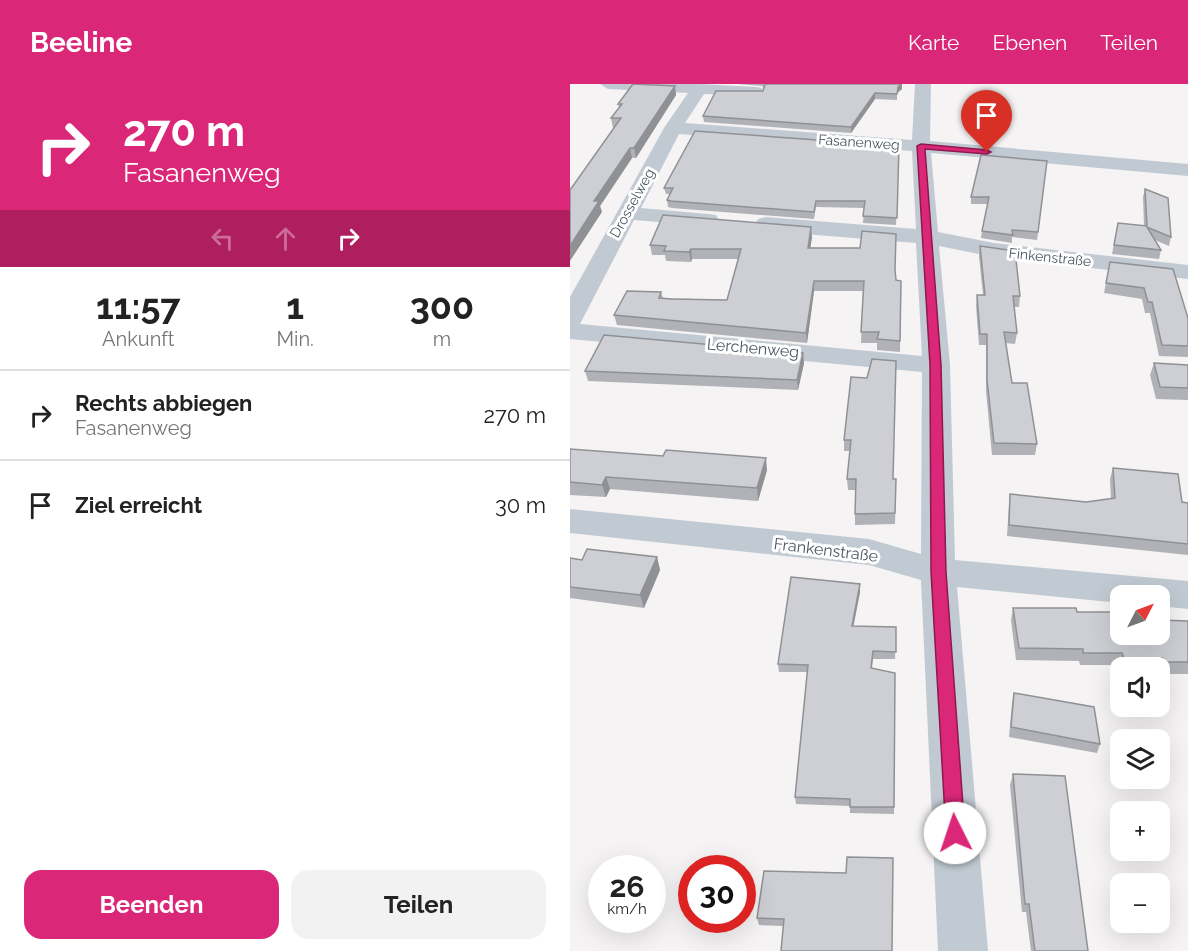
<!DOCTYPE html>
<html lang="de">
<meta charset="utf-8">
<style>
:root{--surface:#fff;--page:#f2f2f2;--text:#222;--muted:#767676;--line:#e0e0e0;--accent:#db2777}
body{margin:0;font-family:Raleway,sans-serif;background:var(--page);color:var(--text);height:100vh;display:flex;flex-direction:column;font-size:22px;white-space:nowrap}
*{box-sizing:border-box;margin:0}
p{font-size:20px;color:var(--muted)}
.icon{flex:none;width:33px;height:33px;fill:none;stroke:currentColor;stroke-width:2;stroke-linecap:round;stroke-linejoin:round}
.map{position:relative;flex:1;overflow:hidden}
.sheet{display:flex;flex-direction:column;background:var(--surface);width:570px}
.sheet>*{flex:none}
.hud{background:#db2777;color:#fff;overflow:hidden}
.needle{width:39px;rotate:48deg}
.buttons{position:absolute;left:540px;top:501px;display:grid;gap:12px}
.buttons a{display:grid;place-items:center;width:60px;height:60px;border-radius:12px;background:var(--surface);box-shadow:0 6px 24px #0002;font-size:30px}
.speed{position:absolute;left:18px;top:771px;display:flex;gap:12px;font-size:30px;font-weight:700;text-align:center}
.speed>*{display:grid;place-content:center;width:78px;height:78px;border-radius:50%;background:var(--surface);box-shadow:0 6px 24px #0002;line-height:1}
.speed small{font-size:15px;font-weight:400}
.speed .limit{border:9px solid #d22;background:#fff;color:#111}
.pin{position:absolute;display:grid;place-items:center;width:51px;height:51px;color:#fff;margin:-62px -26px;border-radius:50% 50% 50% 0;rotate:-45deg;box-shadow:0 0 6px #0007}
.pin .icon{rotate:45deg}
.me{position:absolute;width:66px;margin:-33px;rotate:356deg;stroke-linejoin:round;filter:drop-shadow(0 0 4px #0008)}
.turn{display:flex;align-items:center;gap:21px;height:126px;padding:0 24px;font-size:27px}
.turn .icon{width:78px;height:78px;stroke-width:2.5}
.turn b{display:block;font-size:42px;line-height:51px}
.lanes{display:flex;align-items:center;height:57px;padding:0 24px;background:#0003;justify-content:center;gap:30px;direction:ltr}
.lanes .off{opacity:.35}
.eta{display:flex;justify-content:space-evenly;align-items:center;height:102px;text-align:center}
.eta b{font-size:36px;font-weight:700;line-height:42px}
.button{display:flex;gap:12px;margin-top:auto;padding:12px 24px}
.button a{flex:1;height:69px;border-radius:18px;background:var(--accent);color:#fff;font-size:24px;font-weight:700;line-height:69px;text-align:center}
.button a+a{background:var(--page);color:var(--text)}
ul{padding:0;list-style:none}
li{display:flex;align-items:center;gap:18px;height:90px;padding:0 24px;border-top:2px solid var(--line)}
li div{flex:1}
li b{display:block;font-size:22px}
li em{font-style:normal}
header{display:flex;align-items:center;gap:36px;box-sizing:border-box;height:84px;padding:0 30px;background:var(--accent);color:#fff}
header strong{font-size:28px}
nav{display:flex;gap:33px;margin-inline-start:auto;font-size:21px}
main{display:flex;flex:1;min-height:0}
.map>svg:first-child{display:block}
.lines{fill:none;stroke-linecap:round;stroke-linejoin:round}
.minor{fill:#c1cad2;fill-rule:evenodd}
.wall{fill:#b0b2b7}
.shaded-wall{fill:#909195}
.building{fill:#cdcfd5;stroke:#909195;stroke-width:1.5}
.route{fill:#db2777;stroke:#8e194d;stroke-width:1.5}
.labels{text-anchor:middle;dominant-baseline:central;stroke-width:6;stroke-linejoin:round;paint-order:stroke}
.far-street-label{font-size:14px;fill:#4a5661;stroke:#fff}
.street-label{font-size:16px;fill:#4a5661;stroke:#fff}
</style>
<header>
<strong>Beeline</strong>
<nav><a>Karte</a><a>Ebenen</a><a>Teilen</a></nav>
</header>
<main>
<section class="sheet">
<div class="hud">
<div class="turn"><svg class="icon" aria-label="right" viewBox="0 0 24 24"><path d="M7 20v-9h11M14 6l5 5-5 5"/></svg><div><b>270 m</b>Fasanenweg</div></div>
<div class="lanes"><svg class="icon off" aria-label="left" viewBox="0 0 24 24"><path d="M17 20v-9H6M10 6l-5 5 5 5"/></svg><svg class="icon off" aria-label="ahead" viewBox="0 0 24 24"><path d="M12 20V5M6 11l6-6 6 6"/></svg><svg class="icon" aria-label="right" viewBox="0 0 24 24"><path d="M7 20v-9h11M14 6l5 5-5 5"/></svg></div>
</div>
<div class="eta">
<div><b>11:57</b><p>Ankunft</p></div>
<div><b>1</b><p>Min.</p></div>
<div><b>300</b><p>m</p></div>
</div>
<ul>
<li><svg class="icon" aria-label="right" viewBox="0 0 24 24"><path d="M7 20v-9h11M14 6l5 5-5 5"/></svg><div><b>Rechts abbiegen</b><p>Fasanenweg</p></div><em>270 m</em></li>
<li><svg class="icon" aria-label="arrive" viewBox="0 0 24 24"><path d="M6 21V4h12l-3 4 3 4H6"/></svg><div><b>Ziel erreicht</b></div><em>30 m</em></li>
</ul>
<div class="button"><a>Beenden</a><a>Teilen</a></div>
</section>
<div class="map">
<svg width="618" height="867" viewBox="0 0 618 867">
<rect width="100%" height="100%" fill="#f5f3f3"/>
<g class="lines">
<path class="minor" d="M30,0H130L186,3L192,4L194,8L192,12L134,10L115,39L342,56L345,0H361L360,57L618,80V92L361,69L368,148L424,159L618,181V195L424,173L369,162L380,281L385,476L618,497V525L590,522V512H550V519L387,503L418,867H368L351,496L299,481L0,449V425L299,455L351,470L352,288L0,255V213L94,44L118,9L38,5ZM109,50L342,67L346,145L196,133L188,135L185,140L188,145L196,147L346,159L352,272L10,240L64,136L138,142L146,141L149,136L146,131L138,130L71,124Z"/>
</g>
<g class="wall">
<path d="M168,0H332V5L327,9V16L305,15L281,49L134,38L133,32L193,7L194,5L192,2Z"/>
<path d="M105,2L106,11L66,74H62L30,122L32,128L19,80L45,44H43L41,34L49,24L48,20Z"/>
<path d="M329,62L326,141L293,139L294,124L246,123L244,135L102,124L98,123L97,116L100,110H96L94,104Z"/>
<path d="M477,77L467,156L442,153V159L411,154L412,147L418,120H401V113Z"/>
<path d="M575,105L601,153L599,162L585,156L591,166L589,175L542,170L548,139L574,142L573,113Z"/>
<path d="M242,153L240,164L325,187L326,196L331,197L330,268L307,266V259H291L293,207H244L237,259L47,241L44,231L91,208L93,214L157,216L169,175H122L121,178L96,177L95,171H82L80,161Z"/>
<path d="M410,162L450,212L449,223H444L447,249L445,260L436,259L442,299L467,360L465,371H422L416,307V261H409L406,222L407,211H413L409,172Z"/>
<path d="M540,178L618,234V273L589,272L580,229H575L572,215L534,209Z"/>
<path d="M233,269L234,279L228,306L18,297L15,287Z"/>
<path d="M584,279L618,281V316L586,315L580,291Z"/>
<path d="M281,293L323,395H326L325,440L285,441V406H278L277,395L280,367H274V356Z"/>
<path d="M0,365L197,386L188,417L40,405L36,413L0,411Z"/>
<path d="M543,384L612,418L618,419V471L437,452L439,421L440,410L516,418L541,415L540,395Z"/>
<path d="M87,473L90,486L74,524L0,514V474L12,476Z"/>
<path d="M290,508L283,542L326,543L325,575H303L302,584L325,589L324,730L280,729V722L226,720L225,713L237,588H209L208,580Z"/>
<path d="M443,524L507,528L545,532L550,550L618,537V590H590V584H550V586L548,581H510L509,577L446,576L441,536Z"/>
<path d="M444,609L530,660L527,669L439,653L442,619Z"/>
<path d="M443,690L518,867H461L456,828H452L440,701Z"/>
<path d="M276,789L213,842L189,841L187,834Z"/>
</g>
<g class="shaded-wall">
<path d="M331,0H332V5L327,9L328,3Z"/>
<path d="M105,2L106,11L66,74L64,64Z"/>
<path d="M305,9V15L281,49V43Z"/>
<path d="M60,64L62,74L30,122L32,128L0,177V162L24,117Z"/>
<path d="M241,143L242,153L239,173L238,164Z"/>
<path d="M121,165L122,175L121,178L119,168Z"/>
<path d="M244,197V207L237,259L236,249Z"/>
<path d="M233,269L234,279L228,306L227,296Z"/>
<path d="M196,374L197,386L188,417L187,404Z"/>
<path d="M36,393L40,405L36,413L32,401Z"/>
<path d="M87,473L90,486L74,524L70,511Z"/>
<path d="M290,500V508L282,550V542Z"/>
</g>
<g class="building">
<path d="M63,0L105,2L64,64H60L24,117H29L0,162V106L51,34H41L52,20H48Z"/>
<path d="M195,0H331L328,3L327,10L305,9L281,43L133,32L146,7H193L195,1Z"/>
<path d="M125,47L329,62L327,134L293,132L295,117H246L244,128L101,117L97,116L103,104H94Z"/>
<path d="M411,71L477,77L468,148L442,146L443,151L412,147L419,113H401Z"/>
<path d="M575,105L598,114L601,153L577,143L591,166L544,161L548,139L577,142Z"/>
<path d="M93,131L241,143L238,164H290L292,147L326,150L325,186L326,196L331,197L330,257L307,255L309,248H291L294,197H244L236,249L44,231L57,207L91,208L89,214L101,215L157,216L171,165H121L119,168L94,167L96,162L80,161Z"/>
<path d="M410,162L445,167L450,212H443L447,249L434,248L442,299H457L467,360L424,359L417,296V250H410L407,211H415Z"/>
<path d="M540,178L603,185L618,234V262L592,261L582,218H578L574,204L536,199Z"/>
<path d="M34,251L233,269L227,296L15,287Z"/>
<path d="M302,275L326,277L323,395H326L325,429L285,430L286,395H277L281,356H274L281,293L297,294Z"/>
<path d="M584,279L618,281V304L590,303Z"/>
<path d="M0,365L93,372L96,366L196,374L187,404L36,393L32,401L0,398Z"/>
<path d="M543,384L608,390L612,418L618,419V460L439,441L440,410L516,418L545,414Z"/>
<path d="M17,465L87,473L70,511L0,503V474L12,476Z"/>
<path d="M221,493L290,500L282,542L326,543V568L303,567L301,584L325,589L324,723H280V715L225,713L238,581L208,580Z"/>
<path d="M443,524H506L507,528H544L545,532H550V550H590V536L618,537V578H595L593,574H554L552,569H513V565L449,564Z"/>
<path d="M444,609L524,623L530,660L441,643Z"/>
<path d="M443,690L495,692L518,867H465L459,820H455Z"/>
<path d="M277,773L323,774L322,867H211L214,835L187,834L194,787L276,789Z"/>
</g>
<path class="route" d="M351,60L417,66L421,68L417,70L355,65L371,281L376,488L395,749L392,755L385,758L379,755L376,749L361,488L360,281L347,62Z"/>
<g class="labels">
<g class="far-street-label">
<text transform="translate(289 58) rotate(4)">Fasanenweg</text>
<text transform="translate(62 119) rotate(-61)">Drosselweg</text>
<text transform="translate(480 173) rotate(6)">Finkenstraße</text>
</g>
<g class="street-label">
<text transform="translate(183 264) rotate(5)">Lerchenweg</text>
<text transform="translate(256 466) rotate(7)">Frankenstraße</text>
</g>
</g>
</svg>
<div class="buttons">
<a><svg class="needle" viewBox="-14 -14 28 28"><path d="M0-13l5 13h-10z" fill="#e53935"/><path d="M0 13l5-13h-10z" fill="#767676"/></svg></a>
<a><svg class="icon" aria-label="sound" viewBox="0 0 24 24"><path d="M4 9h4l5-4v14l-5-4H4zM17 9q2 3 0 6"/></svg></a>
<a><svg class="icon" aria-label="layers" viewBox="0 0 24 24"><path d="M12 4l9 5-9 5-9-5zM3 14l9 5 9-5"/></svg></a>
<a>+</a>
<a>−</a>
</div>
<div class="speed"><div>26<small>km/h</small></div><div class="limit">30</div></div>
<div class="pin" style="left:417px;top:68px;background:#d93025"><svg class="icon" aria-label="arrive" viewBox="0 0 24 24"><path d="M6 21V4h12l-3 4 3 4H6"/></svg></div>
<svg class="me" style="left:385px;top:749px" viewBox="-20 -20 40 40"><circle r="19" fill="#fff"/><path d="M0-13L10 11 0 6-10 11z" fill="#db2777"/></svg>
</div>
</main>
